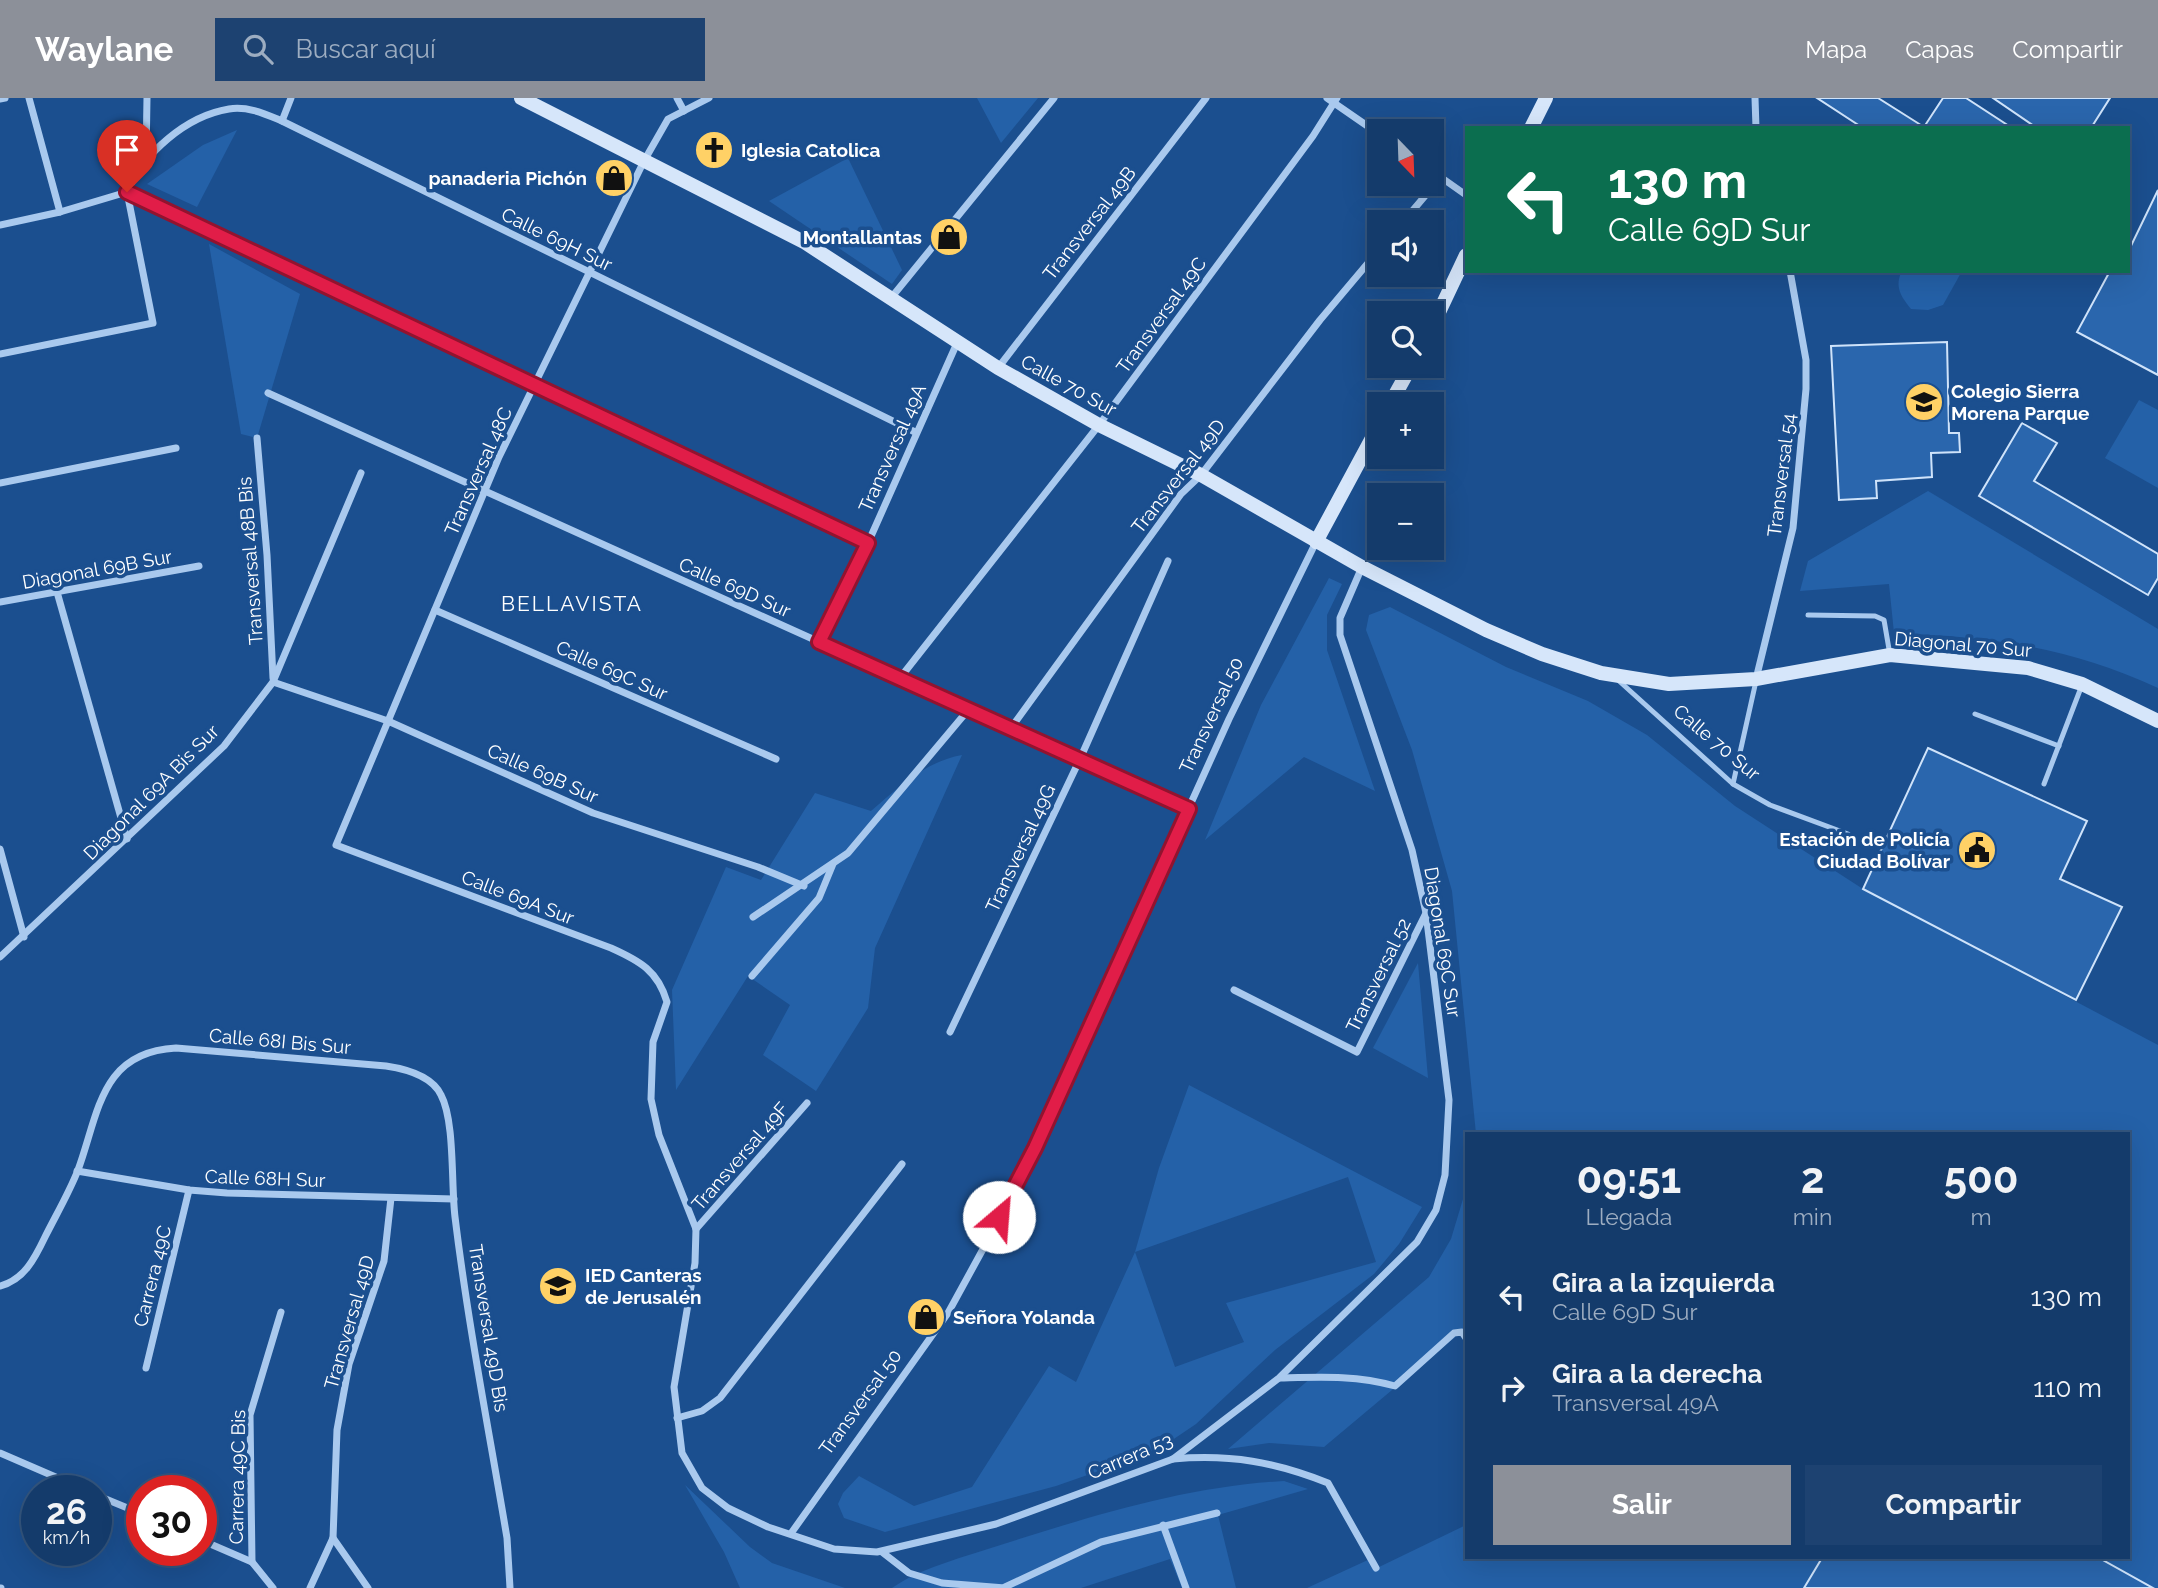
<!DOCTYPE html>
<html lang="es">
<meta charset="utf-8">
<style>
:root{--surface:#143b6b;--page:#1d4271;--text:#f1f3f6;--muted:#9dadc1;--line:#33557e;--accent:#8c9099}
body{margin:0;font-family:Raleway,sans-serif;background:var(--page);color:var(--text);height:100vh;display:flex;flex-direction:column;font-size:26px;white-space:nowrap}
*{box-sizing:border-box;margin:0}
p{font-size:23px;color:var(--muted)}
.icon{flex:none;width:38px;height:38px;fill:none;stroke:currentColor;stroke-width:2;stroke-linecap:round;stroke-linejoin:round}
.map{position:relative;flex:1;overflow:hidden}
.sheet{position:absolute;left:1465px;top:1034px;width:665px;height:427px;display:flex;flex-direction:column;background:var(--surface);border-radius:0px;box-shadow:0 7px 28px #0002,0 0 0 2px var(--line)}
.sheet>*{flex:none}
.banner{position:absolute;left:1465px;top:28px;width:665px;height:147px;border-radius:0px;box-shadow:0 7px 28px #0002,0 0 0 2px var(--line);background:#0b6e4f;color:#fff;overflow:hidden}
.needle{width:46px;rotate:157deg}
.buttons{position:absolute;left:1367px;top:21px;display:grid;gap:14px}
.buttons a{display:grid;place-items:center;width:77px;height:77px;border-radius:0px;background:var(--surface);box-shadow:0 7px 28px #0002,0 0 0 2px var(--line);font-size:35px}
.speed{position:absolute;left:21px;top:1377px;display:flex;gap:14px;font-size:35px;font-weight:700;text-align:center}
.speed>*{display:grid;place-content:center;width:91px;height:91px;border-radius:50%;background:var(--surface);box-shadow:0 7px 28px #0002,0 0 0 2px var(--line);line-height:1}
.speed small{font-size:18px;font-weight:400}
.speed .limit{border:10px solid #d22;background:#fff;color:#111}
.pin{position:absolute;display:grid;place-items:center;width:60px;height:60px;color:#fff;margin:-72px -30px;border-radius:50% 50% 50% 0;rotate:-45deg;box-shadow:0 0 7px #0007}
.pin .icon{rotate:45deg}
.me{position:absolute;width:77px;margin:-38px;rotate:27deg;stroke-linejoin:round;filter:drop-shadow(0 0 5px #0008)}
.turn{display:flex;align-items:center;gap:24px;height:147px;padding:0 28px;font-size:32px}
.turn .icon{width:91px;height:91px;stroke-width:2.5}
.turn b{display:block;font-size:49px;line-height:60px}
.eta{display:flex;justify-content:space-evenly;align-items:center;height:119px;text-align:center}
.eta b{font-size:42px;font-weight:700;line-height:49px}
.action{display:flex;gap:14px;margin-top:auto;padding:14px 28px}
.action a{flex:1;height:80px;border-radius:0px;background:var(--accent);color:#fff;font-size:28px;font-weight:700;line-height:80px;text-align:center}
.action a+a{background:var(--page);color:var(--text)}
ul{padding:0;list-style:none}
li{display:flex;align-items:center;gap:21px;height:91px;padding:0 28px}
li div{flex:1}
li b{display:block;font-size:26px}
li em{font-style:normal}
header{display:flex;align-items:center;gap:42px;box-sizing:border-box;height:98px;padding:0 35px;background:var(--accent);color:#fff}
header strong{font-size:33px}
nav{display:flex;gap:38px;margin-inline-start:auto;font-size:24px}
.search{width:490px;height:63px;background:var(--page);display:flex;align-items:center;gap:18px;box-sizing:border-box;padding:0 24px;border-radius:0px;color:var(--muted);font-size:26px}
.map>svg:first-child{display:block}
.green{fill:#2461a8;fill-rule:evenodd}
.building{fill:#2a66ad;stroke:#cfe3fa;stroke-width:2}
.lines{fill:none;stroke-linecap:round;stroke-linejoin:round}
.lane{stroke:#a9c9ee;stroke-width:5}
.street{stroke:#a9c9ee;stroke-width:7}
.secondary{stroke:#d6e6fa;stroke-width:14}
.route-casing{stroke:#92132f;stroke-width:18}
.route{stroke:#e11d48;stroke-width:12}
.labels{text-anchor:middle;dominant-baseline:central;stroke-width:7;stroke-linejoin:round;paint-order:stroke}
.poi-label{font-size:19px;font-weight:bold;fill:#fff;stroke:#1b4f8f;text-anchor:start}
.street-label{font-size:19px;fill:#fff;stroke:#1b4f8f}
.neighbourhood-label{font-size:21px;letter-spacing:2px;fill:#fff;stroke:#1b4f8f}
</style>
<header>
<strong>Waylane</strong>
<div class="search"><svg class="icon" aria-label="search" viewBox="0 0 24 24"><circle cx="10" cy="10" r="6"/><path d="M15 15l6 6"/></svg>Buscar aquí</div>
<nav><a>Mapa</a><a>Capas</a><a>Compartir</a></nav>
</header>
<div class="map">
<svg width="2158" height="1490" viewBox="0 0 2158 1490">
<rect width="100%" height="100%" fill="#1b4f8f"/>
<g class="green">
<path d="M977,0H1038L1001,45Z"/>
<path d="M237,32L197,109L147,86L203,47Z"/>
<path d="M848,60L902,172L892,186L769,103Z"/>
<path d="M209,146L300,196L257,340L241,336Z"/>
<path d="M1902,173H1962L1943,207L1928,212L1911,211C1901,199 1894,188 1902,173Z"/>
<path d="M2139,302L2158,312V390L2105,360Z"/>
<path d="M1928,393L2158,531V590C2068,548 1991,539 1894,535L1889,486L1800,493L1808,463Z"/>
<path d="M1329,480L1342,486L1327,517V552L1375,693L1304,659L1205,742L1261,607Z"/>
<path d="M1390,509L1506,569L1588,603L1647,637L1735,708L1863,791L2158,947V1490H1307L1370,1461L1377,1470L1466,1427V1460H2128V1036H1476L1452,793L1412,652L1366,532L1369,517Z"/>
<path d="M962,657L875,850L868,910L816,993L763,957L790,907L748,878L676,992L672,892L726,769L761,782L815,695L871,713C899,689 924,664 962,657Z"/>
<path d="M1418,865L1428,980L1373,950Z"/>
<path d="M1189,987L1422,1109L1399,1146L1374,1176L1275,1252L1196,1326L1156,1353L1056,1388L885,1434L844,1420L838,1406L843,1395L859,1378L914,1408L972,1389L1049,1268L1076,1284L1135,1154L1159,1070ZM1348,1079L1376,1164L1226,1205L1244,1244L1175,1269L1135,1154Z"/>
<path d="M1466,1091V1230L1324,1349L1269,1345L1228,1351L1429,1179L1451,1141Z"/>
<path d="M1284,1383L1308,1391L1218,1417L1236,1490H1182L1170,1461L1081,1490H892C921,1470 958,1461 991,1450C1085,1420 1185,1388 1284,1383Z"/>
<path d="M685,1387L750,1449L772,1465L845,1490H740L724,1454Z"/>
</g>
<g class="building">
<path d="M1817,0H1878L1924,29L1943,0H1966L2012,30H1863Z"/>
<path d="M1993,0H2110L2091,30H2037Z"/>
<path d="M2158,92V277L2077,234L2110,173H2128V154Z"/>
<path d="M1947,244L1949,335H1959L1960,354L1931,355L1932,379L1876,383L1877,400L1839,402L1831,248Z"/>
<path d="M2022,325L2057,345L2034,383L2158,456V480L2148,497L1979,398Z"/>
<path d="M1928,650L2087,723L2060,781L2122,809L2076,902L1863,791Z"/>
<path d="M1822,1460H2099L2153,1490H1804Z"/>
</g>
<g class="lines">
<g class="lane">
<path d="M1808,517L1875,518L1884,522L1890,557"/>
<path d="M1618,582L1733,686L1770,707L1848,736"/>
<path d="M1975,616L2059,648"/>
<path d="M1733,686L1756,583"/>
<path d="M2044,686L2082,587"/>
</g>
<g class="street">
<path d="M29,0L60,114"/>
<path d="M677,0L684,13"/>
<path d="M709,0L668,21L644,63L499,359L336,747L611,850C640,863 658,873 667,904L653,944L651,1001L659,1037L696,1131L695,1165L674,1289L682,1355L702,1390L728,1410L768,1429L834,1451L877,1454L996,1426L1173,1361L1279,1280L1417,1144L1436,1112L1445,1077L1449,1002L1426,815L1412,752L1340,537V520L1362,469"/>
<path d="M1327,0L1379,36"/>
<path d="M1755,0L1756,30"/>
<path d="M0,1L5,0"/>
<path d="M282,23L291,0"/>
<path d="M146,60L147,0"/>
<path d="M1432,73L1466,97"/>
<path d="M127,94C144,55 186,18 229,11C248,8 265,16 282,23L915,334"/>
<path d="M127,94L868,445"/>
<path d="M1403,124L1441,79"/>
<path d="M0,127L60,114L127,94"/>
<path d="M891,200L1054,0"/>
<path d="M0,256L153,225L127,94"/>
<path d="M998,270L1206,0"/>
<path d="M268,295L1189,711"/>
<path d="M257,340L267,457L273,580"/>
<path d="M0,385L176,350"/>
<path d="M57,494L127,741"/>
<path d="M0,504L199,468"/>
<path d="M435,512L776,661"/>
<path d="M819,544L868,445L957,245"/>
<path d="M900,580L1099,327L1313,38L1337,0"/>
<path d="M1756,581L1793,430L1806,291V262L1790,173"/>
<path d="M273,584L388,623L593,715L758,769L804,788"/>
<path d="M1011,630L1181,396L1201,377L1320,222L1379,152"/>
<path d="M0,751L24,839"/>
<path d="M753,819L848,755L969,611"/>
<path d="M0,859L224,648L273,584L361,375"/>
<path d="M752,878L819,800L833,766"/>
<path d="M1234,892L1357,954L1426,815"/>
<path d="M950,934L1080,661L1168,463"/>
<path d="M77,1073L189,1092L227,1095L454,1101"/>
<path d="M696,1131L807,1005"/>
<path d="M0,1188C24,1182 35,1160 45,1139C56,1117 69,1095 78,1072C99,1015 100,954 176,950L386,968C406,971 432,978 441,997C455,1023 451,1087 455,1119C468,1226 489,1333 507,1440L510,1490"/>
<path d="M146,1270L189,1092"/>
<path d="M1280,1280C1320,1279 1356,1277 1395,1288L1454,1235L1462,1234L1466,1240"/>
<path d="M677,1320L702,1313L720,1300L902,1066"/>
<path d="M0,1355L88,1393"/>
<path d="M1173,1361C1231,1356 1275,1364 1328,1385L1376,1470"/>
<path d="M96,1397L142,1416"/>
<path d="M1163,1427L1186,1490"/>
<path d="M792,1434L948,1215L988,1142L1035,1050L1229,621L1316,444"/>
<path d="M333,1440L368,1490"/>
<path d="M201,1442L252,1464L273,1490"/>
<path d="M882,1454L909,1475L942,1485L1005,1490"/>
<path d="M252,1464L250,1317L281,1214"/>
<path d="M1005,1489L1101,1444L1217,1415"/>
<path d="M0,1490H1"/>
<path d="M310,1490L333,1440L337,1332L349,1266L384,1163L391,1100"/>
</g>
<g class="secondary">
<path d="M521,0L804,144L998,270L1099,327L1201,377L1362,469L1486,532L1542,556L1601,575L1669,586L1756,581L1890,557L2028,570L2082,586L2158,623"/>
<path d="M1531,30L1546,0"/>
<path d="M1432,229L1466,157"/>
<path d="M1390,306L1411,268"/>
<path d="M1316,444L1379,327"/>
</g>
</g>
<g class="lines">
<defs>
<path id="route" d="M127,94L868,445L819,544L1189,711L1035,1050L999,1119"/>
</defs>
<use href="#route" class="route-casing"/>
<use href="#route" class="route"/>
</g>
<defs>
<symbol id="church-disc" viewBox="-11 -11 22 22"><circle r="9.5" fill="#ffd166" stroke="#1b4f8f"/><path d="M-1.2-6h2.4v3.5h3.3v2.4h-3.3V6h-2.4V-.1h-3.3v-2.4h3.3Z" fill="#111"/></symbol>
<symbol id="shop-disc" viewBox="-11 -11 22 22"><circle r="9.5" fill="#ffd166" stroke="#1b4f8f"/><path d="M-5-2.5h2.3a2.7 3.5 0 0 1 5.4 0H5L5.5 6h-11ZM-1.5-2.5h3a1.5 2.3 0 0 0-3 0Z" fill="#111"/></symbol>
<symbol id="school-disc" viewBox="-11 -11 22 22"><circle r="9.5" fill="#ffd166" stroke="#1b4f8f"/><path d="M0-5L7-2L0 1L-7-2ZM-4 1L0 2.5L4 1V4Q0 6-4 4Z" fill="#111"/></symbol>
<symbol id="civic-disc" viewBox="-11 -11 22 22"><circle r="9.5" fill="#ffd166" stroke="#1b4f8f"/><path d="M-.6-6.5H3V-4.5H.6V-3L4-1V1h2V6H-6V1h2V-1L-.6-3ZM-1.2 2.5V6h2.4V2.5Z" fill="#111"/></symbol>
</defs>
<g fill-rule="evenodd">
<use href="#church-disc" x="692" y="30" width="44" height="44"/>
<use href="#shop-disc" x="592" y="58" width="44" height="44"/>
<use href="#shop-disc" x="927" y="117" width="44" height="44"/>
<use href="#school-disc" x="1902" y="282" width="44" height="44"/>
<use href="#civic-disc" x="1955" y="730" width="44" height="44"/>
<use href="#school-disc" x="536" y="1166" width="44" height="44"/>
<use href="#shop-disc" x="904" y="1197" width="44" height="44"/>
</g>
<g class="labels">
<g class="poi-label">
<text x="741" y="52">Iglesia Catolica</text>
<text x="587" y="80" text-anchor="end">panaderia Pichón</text>
<text x="922" y="139" text-anchor="end">Montallantas</text>
<text x="1951" y="293">Colegio Sierra<tspan x="1951" dy="22">Morena Parque</tspan></text>
<text x="1950" y="741" text-anchor="end">Estación de Policía<tspan x="1950" dy="22">Ciudad Bolívar</tspan></text>
<text x="585" y="1177">IED Canteras<tspan x="585" dy="22">de Jerusalén</tspan></text>
<text x="953" y="1219">Señora Yolanda</text>
</g>
<g class="street-label">
<text transform="translate(1089 125) rotate(-52)">Transversal 49B</text>
<text transform="translate(557 141) rotate(26)">Calle 69H Sur</text>
<text transform="translate(1161 217) rotate(-54)">Transversal 49C</text>
<text transform="translate(1069 287) rotate(29)">Calle 70 Sur</text>
<text transform="translate(892 350) rotate(-66)">Transversal 49A</text>
<text transform="translate(478 373) rotate(-66)">Transversal 48C</text>
<text transform="translate(1781 377) rotate(-83)">Transversal 54</text>
<text transform="translate(1178 378) rotate(-52)">Transversal 49D</text>
<text transform="translate(250 463) rotate(-94)">Transversal 48B Bis</text>
<text transform="translate(97 471) rotate(-10)">Diagonal 69B Sur</text>
<text transform="translate(735 489) rotate(24)">Calle 69D Sur</text>
<text transform="translate(1963 546) rotate(5)">Diagonal 70 Sur</text>
<text transform="translate(612 572) rotate(24)">Calle 69C Sur</text>
<text transform="translate(1211 617) rotate(-65)">Transversal 50</text>
<text transform="translate(1717 644) rotate(40)">Calle 70 Sur</text>
<text transform="translate(543 675) rotate(24)">Calle 69B Sur</text>
<text transform="translate(151 694) rotate(-45)">Diagonal 69A Bis Sur</text>
<text transform="translate(1020 750) rotate(-65)">Transversal 49G</text>
<text transform="translate(518 799) rotate(21)">Calle 69A Sur</text>
<text transform="translate(1443 844) rotate(81)">Diagonal 69C Sur</text>
<text transform="translate(1378 877) rotate(-64)">Transversal 52</text>
<text transform="translate(280 943) rotate(5)">Calle 68I Bis Sur</text>
<text transform="translate(740 1058) rotate(-49)">Transversal 49F</text>
<text transform="translate(265 1080) rotate(2)">Calle 68H Sur</text>
<text transform="translate(152 1178) rotate(-76)">Carrera 49C</text>
<text transform="translate(349 1224) rotate(-74)">Transversal 49D</text>
<text transform="translate(489 1230) rotate(81)">Transversal 49D Bis</text>
<text transform="translate(860 1304) rotate(-54)">Transversal 50</text>
<text transform="translate(1130 1358) rotate(-23)">Carrera 53</text>
<text transform="translate(237 1379) rotate(-89)">Carrera 49C Bis</text>
</g>
<g class="neighbourhood-label">
<text x="572" y="505">BELLAVISTA</text>
</g>
</g>
</svg>
<div class="buttons">
<a><svg class="needle" viewBox="-14 -14 28 28"><path d="M0-13l5 13h-10z" fill="#e53935"/><path d="M0 13l5-13h-10z" fill="#9dadc1"/></svg></a>
<a><svg class="icon" aria-label="sound" viewBox="0 0 24 24"><path d="M4 9h4l5-4v14l-5-4H4zM17 9q2 3 0 6"/></svg></a>
<a><svg class="icon" aria-label="search" viewBox="0 0 24 24"><circle cx="10" cy="10" r="6"/><path d="M15 15l6 6"/></svg></a>
<a>+</a>
<a>−</a>
</div>
<div class="speed"><div>26<small>km/h</small></div><div class="limit">30</div></div>
<div class="pin" style="left:127px;top:94px;background:#d93025"><svg class="icon" aria-label="arrive" viewBox="0 0 24 24"><path d="M6 21V4h12l-3 4 3 4H6"/></svg></div>
<svg class="me" style="left:999px;top:1119px" viewBox="-20 -20 40 40"><circle r="19" fill="#fff"/><path d="M0-13L10 11 0 6-10 11z" fill="#e11d48"/></svg>
<div class="banner">
<div class="turn"><svg class="icon" aria-label="left" viewBox="0 0 24 24"><path d="M17 20v-9H6M10 6l-5 5 5 5"/></svg><div><b>130 m</b>Calle 69D Sur</div></div>
</div>
<section class="sheet">
<div class="eta">
<div><b>09:51</b><p>Llegada</p></div>
<div><b>2</b><p>min</p></div>
<div><b>500</b><p>m</p></div>
</div>
<ul>
<li><svg class="icon" aria-label="left" viewBox="0 0 24 24"><path d="M17 20v-9H6M10 6l-5 5 5 5"/></svg><div><b>Gira a la izquierda</b><p>Calle 69D Sur</p></div><em>130 m</em></li>
<li><svg class="icon" aria-label="right" viewBox="0 0 24 24"><path d="M7 20v-9h11M14 6l5 5-5 5"/></svg><div><b>Gira a la derecha</b><p>Transversal 49A</p></div><em>110 m</em></li>
</ul>
<div class="action"><a>Salir</a><a>Compartir</a></div>
</section>
</div>
